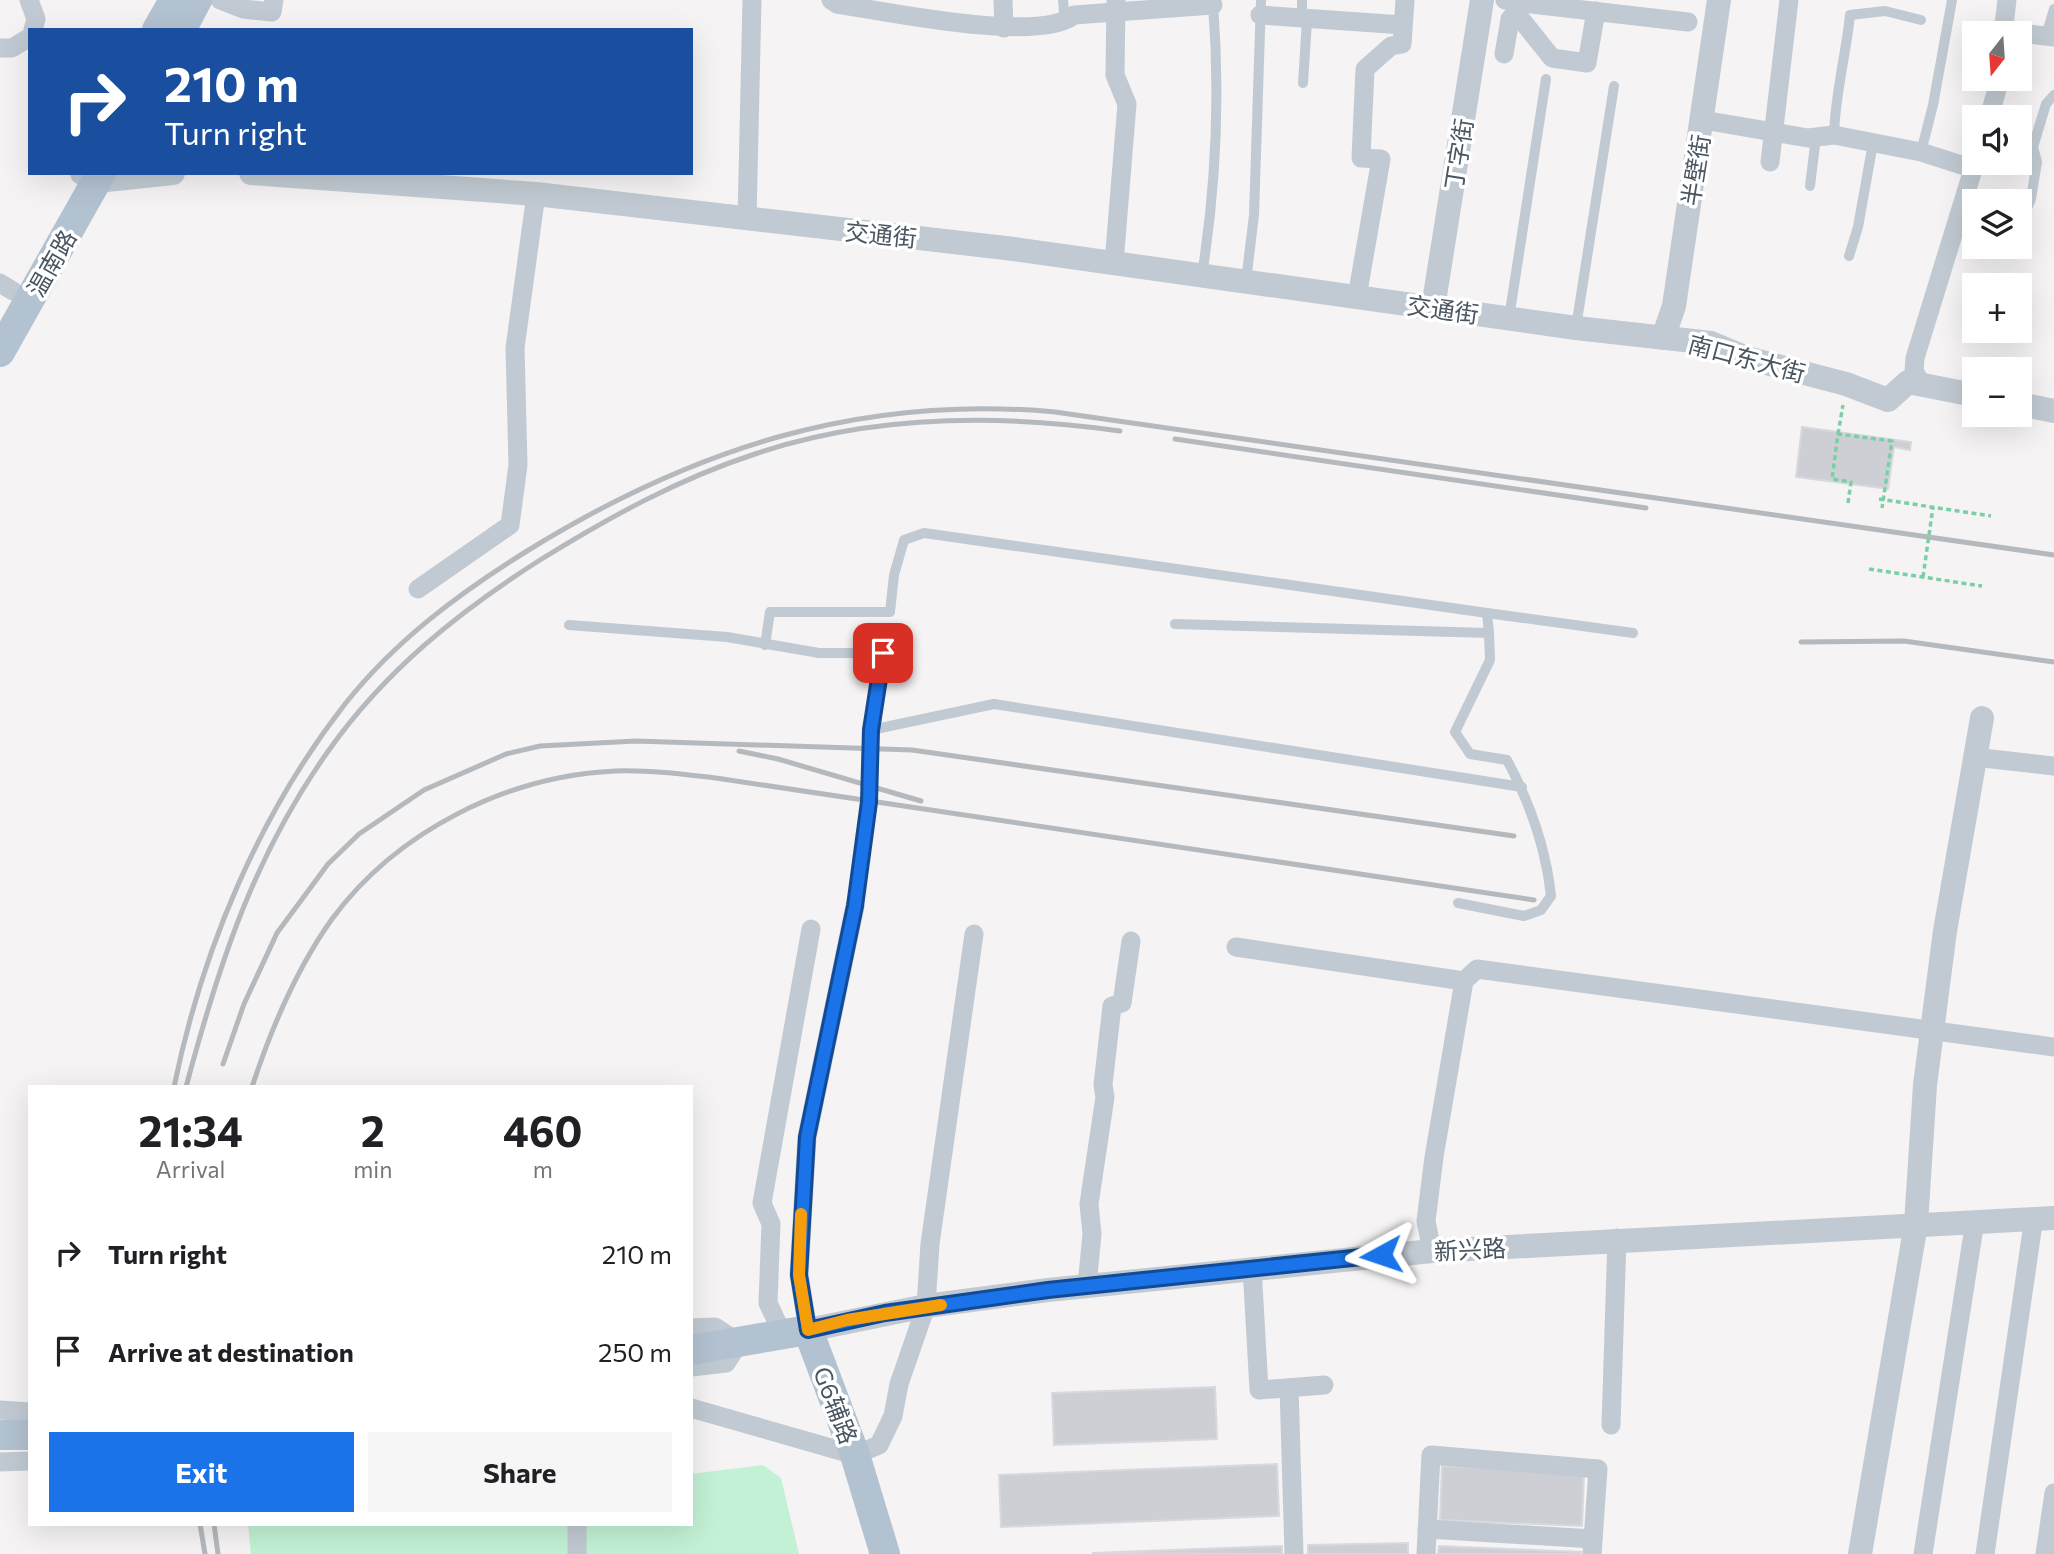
<!DOCTYPE html>
<meta charset="utf-8">
<style>
:root{--surface:#fff;--page:#f6f6f6;--text:#202124;--muted:#757577;--accent:#1a73e8}
body{margin:0;font-family:Commissioner,"Noto Sans SC",sans-serif;background:var(--page);color:var(--text);height:100vh;display:flex;flex-direction:column;font-size:26px;white-space:nowrap}
*{box-sizing:border-box;margin:0}
p{font-size:23px;color:var(--muted)}
.icon{flex:none;width:38px;height:38px;fill:none;stroke:currentColor;stroke-width:2;stroke-linecap:round;stroke-linejoin:round}
.map{position:relative;flex:1;overflow:hidden}
.sheet{position:absolute;left:28px;top:1085px;width:665px;height:441px;display:flex;flex-direction:column;background:var(--surface);border-radius:0px;box-shadow:0 7px 28px #0002}
.sheet>*{flex:none}
.banner{position:absolute;left:28px;top:28px;width:665px;height:147px;border-radius:0px;box-shadow:0 7px 28px #0002;background:#1a4fa0;color:#fff;overflow:hidden}
.needle{width:46px;rotate:197deg}
.tools{position:absolute;left:1962px;top:21px;display:grid;gap:14px}
.tools a{display:grid;place-items:center;width:70px;height:70px;border-radius:0px;background:var(--surface);box-shadow:0 7px 28px #0002;font-size:35px}
.pin{position:absolute;display:grid;place-items:center;width:60px;height:60px;color:#fff;margin:-30px;border-radius:14px;box-shadow:0 4px 10px #0006}
.me{position:absolute;width:77px;margin:-38px;rotate:265deg;stroke-linejoin:round;filter:drop-shadow(0 0 5px #0008)}
.turn{display:flex;align-items:center;gap:24px;height:147px;padding:0 21px;font-size:32px}
.turn .icon{width:91px;height:91px;stroke-width:2.5}
.turn b{display:block;font-size:49px;line-height:60px}
.eta{display:flex;justify-content:space-evenly;align-items:center;height:119px;text-align:center}
.eta b{font-size:42px;font-weight:700;line-height:49px}
.action{display:flex;gap:14px;margin-top:auto;padding:14px 21px}
.action a{flex:1;height:80px;border-radius:0px;background:var(--accent);color:#fff;font-size:28px;font-weight:700;line-height:80px;text-align:center}
.action a+a{background:var(--page);color:var(--text)}
ul{padding:0;list-style:none}
li{display:flex;align-items:center;gap:21px;height:98px;padding:0 21px}
li div{flex:1}
li b{display:block;font-size:26px}
li em{font-style:normal}
.map>svg:first-child{display:block}
.green{fill:#c3f1d5}
.building{fill:#cdcfd5;stroke:#d7d9de;stroke-width:2}
.lines{fill:none;stroke-linecap:round;stroke-linejoin:round}
.path{stroke:#7ad0a6;stroke-width:3.5;stroke-dasharray:5 3.5;stroke-linecap:butt}
.service{stroke:#c1cad2;stroke-width:10}
.minor{stroke:#c1cad2;stroke-width:19}
.tertiary{stroke:#c1cad2;stroke-width:24}
.primary{stroke:#b3c2d1;stroke-width:30}
.rail{stroke:#b5b8bd;stroke-width:5}
.path-bridge{stroke:#7ad0a6;stroke-width:3.5;stroke-dasharray:5 3.5;stroke-linecap:butt}
.route-casing{stroke:#114b97;stroke-width:18}
.route{stroke:#1a73e8;stroke-width:12}
.slow{stroke:#f59e0b;stroke-width:12}
.labels{text-anchor:middle;dominant-baseline:central;stroke-width:7;stroke-linejoin:round;paint-order:stroke}
.street-label{font-size:24px;fill:#4a5661;stroke:#fff}
</style>
<div class="map">
<svg width="2054" height="1554" viewBox="0 0 2054 1554">
<rect width="100%" height="100%" fill="#f5f3f3"/>
<path class="green" d="M763,1465L781,1478L799,1554H251L248,1524H691V1474Z"/>
<g class="building">
<path d="M1802,427L1911,442L1910,450L1894,447L1888,489L1796,477Z"/>
<path d="M1215,1387L1217,1439L1054,1445L1052,1393Z"/>
<path d="M1277,1464L1279,1516L1001,1527L999,1475Z"/>
<path d="M1442,1466L1584,1472L1582,1526L1440,1520Z"/>
<path d="M1408,1543V1554H1308V1545Z"/>
<path d="M1282,1546V1554L1092,1553Z"/>
<path d="M1439,1546L1581,1552V1554H1438Z"/>
</g>
<g class="lines">
<g class="path">
<path d="M1838,434L1843,405"/>
<path d="M1848,503L1851,482L1832,479L1838,434L1892,441L1882,508"/>
<path d="M1869,569L1982,586"/>
</g>
<g class="service">
<path d="M1063,0L1065,22"/>
<path d="M1302,0V16L1307,21L1303,83"/>
<path d="M2046,36L2054,9"/>
<path d="M1834,135C1835,94 1846,55 1850,15L1885,11L1921,20"/>
<path d="M1921,152L1933,105L1952,0"/>
<path d="M1810,186L1816,137"/>
<path d="M2020,225L2031,199L2037,162L2033,147L2046,104L2054,95"/>
<path d="M2010,248V247"/>
<path d="M1849,256L1858,227L1873,143"/>
<path d="M1202,275C1216,186 1220,93 1213,4"/>
<path d="M1246,281L1254,215L1261,0"/>
<path d="M1509,318L1546,79"/>
<path d="M1576,327L1614,86"/>
<path d="M1175,624L1489,633L1490,660L1455,732L1470,754L1507,760C1530,803 1546,848 1551,896L1541,910L1524,916L1458,903"/>
<path d="M569,625L727,637L819,653H883L871,730L869,802L855,906"/>
<path d="M1489,633L1487,613L1633,633"/>
<path d="M765,645L770,612H890L894,575L904,540L924,533L1487,613"/>
<path d="M871,730L994,704L1522,787"/>
</g>
<g class="minor">
<path d="M29,0L36,19L33,30"/>
<path d="M220,0L243,9L272,12L274,0"/>
<path d="M831,0L837,4C884,11 1040,44 1074,15L1213,5"/>
<path d="M1003,0L1004,28"/>
<path d="M1505,0L1514,2L1516,13L1552,58L1587,63L1596,11"/>
<path d="M1514,2L1688,22"/>
<path d="M1260,15L1403,25"/>
<path d="M2003,31L2054,37"/>
<path d="M2003,33L2007,0"/>
<path d="M0,48H12L30,37"/>
<path d="M1504,54L1510,19L1516,13"/>
<path d="M1989,117L2000,79"/>
<path d="M1703,120L1808,138L1834,135L1921,152L1974,169"/>
<path d="M1770,162L1789,0"/>
<path d="M747,219L752,0"/>
<path d="M1114,263L1127,104L1115,75L1116,0"/>
<path d="M0,283L13,291"/>
<path d="M1357,297L1381,159L1361,158L1365,69L1391,46L1402,44L1405,0"/>
<path d="M1921,383L1914,371L1915,358L1975,163"/>
<path d="M418,589L510,525L518,465L515,348L536,194"/>
<path d="M1974,757L2054,766"/>
<path d="M1236,947L1464,981L1477,969L2054,1047"/>
<path d="M1432,1251L1426,1221L1434,1157L1464,981"/>
<path d="M1252,1267L1259,1390L1324,1385"/>
<path d="M1087,1286L1092,1234L1089,1204L1105,1097L1103,1085L1112,1006L1122,1003L1131,941"/>
<path d="M691,1328L715,1327L739,1343L726,1363L691,1367"/>
<path d="M808,1330L799,1275L807,1137L855,906"/>
<path d="M783,1335L768,1303L771,1224L762,1203L811,929"/>
<path d="M1289,1388L1294,1554"/>
<path d="M691,1408L855,1455L879,1445L893,1416L899,1384L926,1306L930,1244L974,934"/>
<path d="M0,1410L30,1412"/>
<path d="M1611,1425L1617,1238"/>
<path d="M0,1462L30,1461"/>
<path d="M577,1524V1554"/>
<path d="M1427,1529L1593,1539"/>
<path d="M1426,1554L1431,1455L1598,1469L1592,1554"/>
<path d="M1923,1554L1975,1221"/>
<path d="M1985,1554L2034,1217"/>
<path d="M2045,1554L2054,1493"/>
</g>
<g class="tertiary">
<path d="M82,173L97,181L173,173"/>
<path d="M251,173L536,194L1014,249L1576,328L1711,343L1747,358L1846,384L1888,400L1908,382L1974,395"/>
<path d="M1433,308L1482,0"/>
<path d="M1663,338L1674,306L1719,0"/>
<path d="M2020,404L2054,411"/>
<path d="M808,1330L926,1306L1048,1290L1432,1251L2054,1218"/>
<path d="M1860,1554L1916,1224L1925,1085L1945,931L1982,718"/>
</g>
<g class="primary">
<path d="M157,30L174,0"/>
<path d="M181,30L197,0"/>
<path d="M0,352L101,173"/>
<path d="M691,1350L808,1330L855,1455L885,1554"/>
<path d="M0,1435H30"/>
</g>
<g class="rail">
<path d="M1175,439L1646,508"/>
<path d="M1801,642L1904,641L2054,662"/>
<path d="M739,751L778,759L921,801"/>
<path d="M223,1064L244,1004L277,933L328,864L359,834L424,790L506,754L540,746L636,741L912,750L1514,836"/>
<path d="M174,1087C202,950 259,814 345,704C395,641 459,593 527,551C692,449 860,394 1055,412L2054,555"/>
<path d="M186,1087C219,964 254,855 329,750C385,671 458,612 540,560C608,518 678,479 755,454C871,415 1000,414 1120,431"/>
<path d="M252,1087C271,1029 297,968 332,919C397,831 507,776 615,771C649,770 682,774 716,778L1534,900"/>
<path d="M200,1524L205,1554"/>
<path d="M214,1524L218,1554"/>
</g>
<g class="path-bridge">
<path d="M1879,499L1991,516"/>
<path d="M1923,577L1933,507"/>
</g>
</g>
<g class="lines">
<defs>
<path id="route" d="M883,653L871,730L869,802L855,906L807,1137L799,1275L808,1330L885,1313L1048,1290L1381,1255"/>
</defs>
<use href="#route" class="route-casing"/>
<use href="#route" class="route"/>
<path class="slow" d="M801,1214L799,1275L808,1330L847,1320L941,1305"/>
</g>
<g class="labels">
<g class="street-label">
<text transform="translate(1458 154) rotate(-81)">丁字街</text>
<text transform="translate(1695 170) rotate(-81)">半壁街</text>
<text transform="translate(881 234) rotate(6)">交通街</text>
<text transform="translate(51 263) rotate(-60)">温南路</text>
<text transform="translate(1443 309) rotate(8)">交通街</text>
<text transform="translate(1747 358) rotate(15)">南口东大街</text>
<text transform="translate(1470 1249) rotate(-3)">新兴路</text>
<text transform="translate(836 1405) rotate(69)">G6辅路</text>
</g>
</g>
</svg>
<div class="tools">
<a><svg class="needle" viewBox="-14 -14 28 28"><path d="M0-13l5 13h-10z" fill="#e53935"/><path d="M0 13l5-13h-10z" fill="#757577"/></svg></a>
<a><svg class="icon" aria-label="sound" viewBox="0 0 24 24"><path d="M4 9h4l5-4v14l-5-4H4zM17 9q2 3 0 6"/></svg></a>
<a><svg class="icon" aria-label="layers" viewBox="0 0 24 24"><path d="M12 4l9 5-9 5-9-5zM3 14l9 5 9-5"/></svg></a>
<a>+</a>
<a>−</a>
</div>
<div class="pin" style="left:883px;top:653px;background:#d93025"><svg class="icon" aria-label="arrive" viewBox="0 0 24 24"><path d="M6 21V4h12l-3 4 3 4H6"/></svg></div>
<svg class="me" style="left:1381px;top:1255px" viewBox="-20 -20 40 40"><path d="M0-17L14 15 0 8-14 15z" fill="#1a73e8" stroke="#fff" stroke-width="4"/></svg>
<div class="banner">
<div class="turn"><svg class="icon" aria-label="right" viewBox="0 0 24 24"><path d="M7 20v-9h11M14 6l5 5-5 5"/></svg><div><b>210 m</b>Turn right</div></div>
</div>
<section class="sheet">
<div class="eta">
<div><b>21:34</b><p>Arrival</p></div>
<div><b>2</b><p>min</p></div>
<div><b>460</b><p>m</p></div>
</div>
<ul>
<li><svg class="icon" aria-label="right" viewBox="0 0 24 24"><path d="M7 20v-9h11M14 6l5 5-5 5"/></svg><div><b>Turn right</b></div><em>210 m</em></li>
<li><svg class="icon" aria-label="arrive" viewBox="0 0 24 24"><path d="M6 21V4h12l-3 4 3 4H6"/></svg><div><b>Arrive at destination</b></div><em>250 m</em></li>
</ul>
<div class="action"><a>Exit</a><a>Share</a></div>
</section>
</div>
